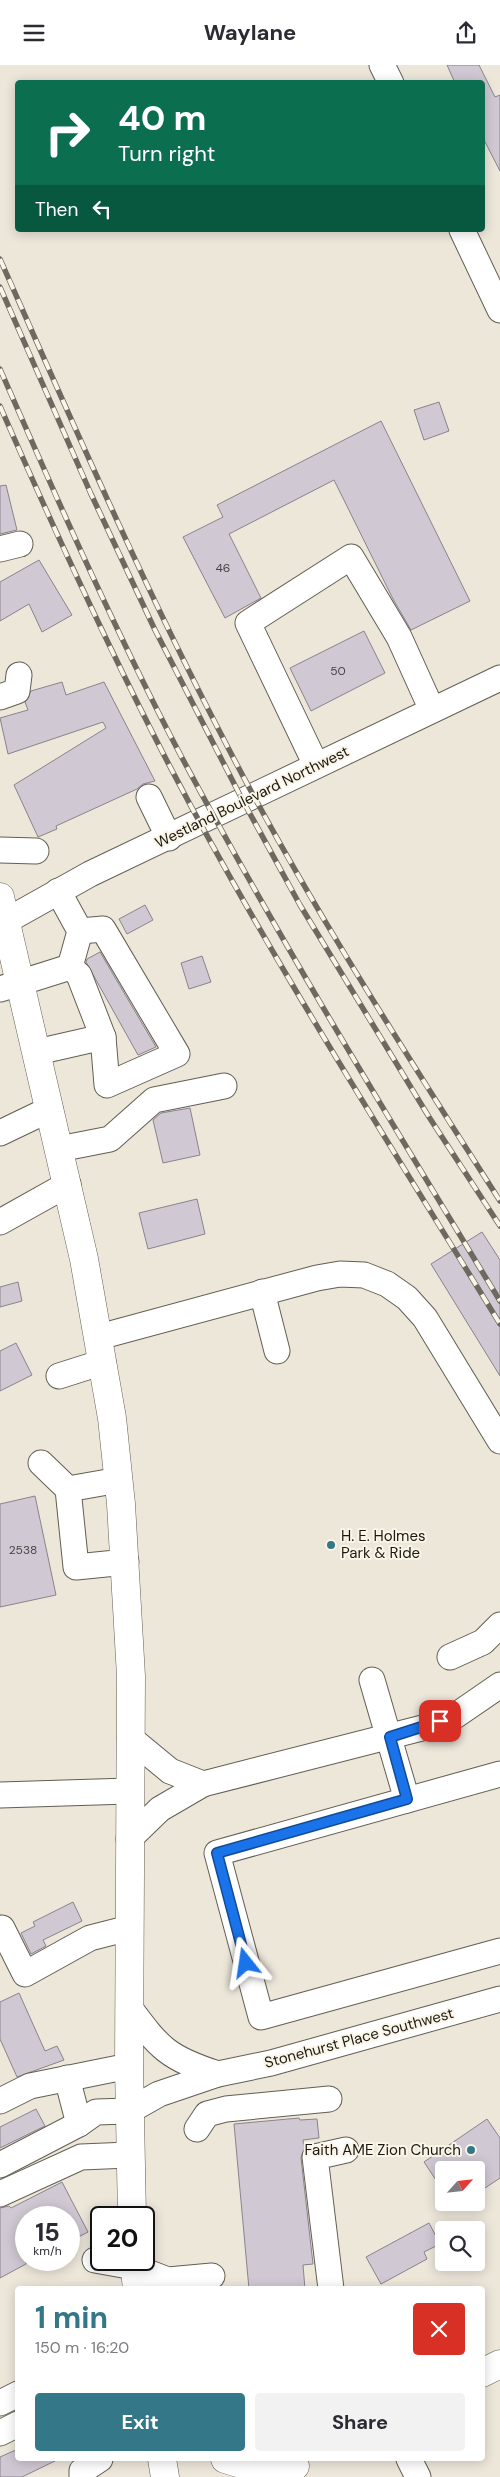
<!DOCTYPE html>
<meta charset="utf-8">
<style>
:root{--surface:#fff;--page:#f2f2f3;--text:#2b2b33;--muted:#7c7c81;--accent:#347788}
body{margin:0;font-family:"DM Sans",sans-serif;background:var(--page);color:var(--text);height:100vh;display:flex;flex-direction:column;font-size:19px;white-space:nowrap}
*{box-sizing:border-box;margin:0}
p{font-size:16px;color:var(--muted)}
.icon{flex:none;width:28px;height:28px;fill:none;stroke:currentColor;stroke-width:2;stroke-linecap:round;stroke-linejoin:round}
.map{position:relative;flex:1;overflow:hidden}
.sheet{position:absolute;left:15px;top:2221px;width:470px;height:175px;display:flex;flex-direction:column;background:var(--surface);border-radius:5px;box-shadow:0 2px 12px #0003}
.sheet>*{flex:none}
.banner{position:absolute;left:15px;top:15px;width:470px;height:152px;border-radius:5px;box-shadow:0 2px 12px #0003;background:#0b6e4f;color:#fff;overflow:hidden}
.needle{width:32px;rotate:63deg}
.tools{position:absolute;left:435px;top:2096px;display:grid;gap:10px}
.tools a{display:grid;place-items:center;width:50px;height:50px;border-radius:5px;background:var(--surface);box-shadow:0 2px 12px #0003;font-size:25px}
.speed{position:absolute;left:15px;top:2141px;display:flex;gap:10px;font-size:25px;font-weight:700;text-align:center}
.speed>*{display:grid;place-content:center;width:65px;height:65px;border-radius:50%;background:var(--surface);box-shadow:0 2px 12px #0003;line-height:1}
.speed small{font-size:12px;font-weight:400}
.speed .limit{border:2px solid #111;border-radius:8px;background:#fff;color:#111}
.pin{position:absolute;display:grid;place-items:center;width:42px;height:42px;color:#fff;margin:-21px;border-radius:10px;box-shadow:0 2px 8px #0006}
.me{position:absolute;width:55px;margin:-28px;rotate:345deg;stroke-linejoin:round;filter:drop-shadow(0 0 4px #0008)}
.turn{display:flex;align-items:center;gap:18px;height:105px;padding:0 20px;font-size:22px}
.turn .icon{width:65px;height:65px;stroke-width:2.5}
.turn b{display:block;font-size:35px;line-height:42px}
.then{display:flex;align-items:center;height:48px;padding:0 20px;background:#0003;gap:10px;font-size:19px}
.round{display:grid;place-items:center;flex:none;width:52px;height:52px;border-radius:5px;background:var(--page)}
.overview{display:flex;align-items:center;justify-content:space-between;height:85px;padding:0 20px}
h1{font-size:30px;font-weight:700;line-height:38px;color:var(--accent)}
.action{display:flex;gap:10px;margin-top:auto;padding:10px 20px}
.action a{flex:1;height:58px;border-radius:5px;background:var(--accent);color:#fff;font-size:20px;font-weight:700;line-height:58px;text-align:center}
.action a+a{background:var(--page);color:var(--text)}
header{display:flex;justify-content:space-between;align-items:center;height:65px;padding:0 20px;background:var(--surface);font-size:22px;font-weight:700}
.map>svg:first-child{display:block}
.building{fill:#d0c8d3;stroke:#8a828d}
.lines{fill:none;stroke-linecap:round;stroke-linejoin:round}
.minor-casing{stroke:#625e52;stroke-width:27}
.major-casing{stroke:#625e52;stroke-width:29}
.minor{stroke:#fff;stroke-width:25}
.major{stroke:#fff;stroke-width:28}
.rail-casing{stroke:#6d6961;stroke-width:5.5}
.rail{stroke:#faf5e7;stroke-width:4;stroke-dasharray:11;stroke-linecap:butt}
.route-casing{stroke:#114b97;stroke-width:12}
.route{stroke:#1a73e8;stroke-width:9}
.poi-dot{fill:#347788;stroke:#faf5e7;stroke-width:2}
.labels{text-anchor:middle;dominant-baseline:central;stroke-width:4;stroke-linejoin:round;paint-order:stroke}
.number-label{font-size:12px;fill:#484443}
.street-label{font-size:15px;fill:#1a1813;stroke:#faf5e7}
.poi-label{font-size:15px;fill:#1a1813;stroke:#faf5e7;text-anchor:start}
</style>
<header><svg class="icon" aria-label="menu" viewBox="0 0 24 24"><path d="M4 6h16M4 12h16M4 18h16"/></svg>Waylane<svg class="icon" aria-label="share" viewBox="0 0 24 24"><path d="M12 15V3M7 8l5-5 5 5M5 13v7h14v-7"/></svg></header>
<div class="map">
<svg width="500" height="2412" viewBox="0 0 500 2412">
<rect width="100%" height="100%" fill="#ede7da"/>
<g class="building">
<path d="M447,0H479L495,32L500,30V106L482,71V18H455Z"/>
<path d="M439,337L449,366L424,375L414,345Z"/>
<path d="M381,356L470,536L411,565L393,534L334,415L229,469L261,533L225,553L183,472L223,452L217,440Z"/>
<path d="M6,420L17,465L0,469V421Z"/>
<path d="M39,495L72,550L42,567L29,539L0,556V517Z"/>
<path d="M364,566L385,608L311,646L290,603Z"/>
<path d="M62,617L66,630L104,617L155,716L143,719L137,724L56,761L57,764L38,772L14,720L106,663L103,657L8,689L0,653L28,645L25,637L31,626Z"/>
<path d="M145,840L153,855L127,869L119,854Z"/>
<path d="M100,887L156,982L138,990L86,897L87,894Z"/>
<path d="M202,891L211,917L189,924L181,898Z"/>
<path d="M190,1043L200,1090L163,1098L153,1055L161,1048Z"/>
<path d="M197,1134L205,1169L148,1184L139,1148Z"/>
<path d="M482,1167L500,1195V1311L431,1199Z"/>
<path d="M18,1217L22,1236L0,1242V1222Z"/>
<path d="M16,1278L32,1310L0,1326V1286Z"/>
<path d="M35,1431L56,1530L0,1542V1439Z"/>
<path d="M73,1837L82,1856L43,1875L46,1881L31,1889L21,1868L35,1861L33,1857Z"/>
<path d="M19,1928L45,1986L57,1981L64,1995L17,2012L0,1974V1937Z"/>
<path d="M36,2044L45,2061L0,2083V2062Z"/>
<path d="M299,2053L300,2055L317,2054L319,2073L303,2075L304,2083L301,2093L313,2199L303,2200L305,2224H249L234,2059Z"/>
<path d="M487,2054L500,2073V2113L476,2129V2105H444V2127L424,2097Z"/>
<path d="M62,2117L88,2167L69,2177V2152H26V2199L0,2213V2143L9,2141L11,2143Z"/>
<path d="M429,2158L440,2179L424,2187L427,2194L381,2219L366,2192Z"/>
<path d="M18,2384V2394H59L22,2412H0V2392Z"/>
</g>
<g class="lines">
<defs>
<g id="minor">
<path d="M382,0L391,18"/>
<path d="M462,165L500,245"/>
<path d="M0,484L20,479"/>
<path d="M0,632L17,626L19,610"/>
<path d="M316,700L248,558L351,492L399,572L432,645"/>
<path d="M149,732L169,773"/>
<path d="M0,785L36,786"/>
<path d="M58,826L80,866L70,902"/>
<path d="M6,856L90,809L500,613"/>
<path d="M70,902L79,910L103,972L107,1020L177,989L103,864L80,866"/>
<path d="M0,924L70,902"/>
<path d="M37,987L103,972"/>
<path d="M0,1068L50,1044"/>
<path d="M59,1084L110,1074L154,1035L224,1021"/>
<path d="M0,1157L68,1119"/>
<path d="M262,1227L277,1286"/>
<path d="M99,1272L317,1213L340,1209L364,1210L387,1219L407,1233L425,1253L500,1376"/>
<path d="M59,1311L103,1297"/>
<path d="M41,1398L68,1424L76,1502L126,1497"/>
<path d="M68,1424L119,1415"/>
<path d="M450,1592L483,1577L500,1560"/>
<path d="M372,1615L407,1735"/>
<path d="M130,1673L170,1706L203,1719"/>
<path d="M500,1709L217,1788L261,1952L500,1886"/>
<path d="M0,1730L129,1726"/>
<path d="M129,1774L160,1744L203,1719L426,1662L455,1651L500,1620"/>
<path d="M2,1863L25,1909L90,1873L129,1863"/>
<path d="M129,1942C160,1984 168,1993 218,2009"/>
<path d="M67,2013L79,2059"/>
<path d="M0,2036L30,2021L129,2001"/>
<path d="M197,2064L207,2049L226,2044L329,2034"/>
<path d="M0,2100L79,2059L96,2047L129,2046L159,2029L218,2009L271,1998L500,1934"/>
<path d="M0,2129L81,2092L129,2090"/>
<path d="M95,2195L134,2202L168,2215L212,2211"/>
<path d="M331,2224L315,2092L346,2085"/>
<path d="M0,2338L18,2329"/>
<path d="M0,2368L18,2359"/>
<path d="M409,2394L418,2412"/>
<path d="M82,2412V2406L100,2394"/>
</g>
<g id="major">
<path d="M0,832L84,1194L112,1353L121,1439L131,1611L129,2001L132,2152"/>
<path d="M134,2195L137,2224"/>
<path d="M482,2308L500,2299"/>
<path d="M162,2394L165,2412"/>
<path d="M225,2394L238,2398L295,2401"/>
</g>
</defs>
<use href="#minor" class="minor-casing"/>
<use href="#major" class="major-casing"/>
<use href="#minor" class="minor"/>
<use href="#major" class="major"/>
<defs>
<g id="rail">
<path d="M0,194C71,354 141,515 222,671C304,831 403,984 500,1136"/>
<path d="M0,222L91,429L155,565L243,736L300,840L429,1052L500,1161"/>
<path d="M0,304C57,434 114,564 180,689C280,876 390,1055 500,1236"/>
<path d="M0,341C52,460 106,578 166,694C267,888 386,1073 500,1259"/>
</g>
</defs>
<use href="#rail" class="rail-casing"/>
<use href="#rail" class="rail"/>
</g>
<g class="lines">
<defs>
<path id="route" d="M246,1898L217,1788L407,1734L390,1672L440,1656"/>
</defs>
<use href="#route" class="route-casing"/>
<use href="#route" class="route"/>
</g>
<g class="poi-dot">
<circle cx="331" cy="1480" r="5"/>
<circle cx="471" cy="2085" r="5"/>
</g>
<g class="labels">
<g class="number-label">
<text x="223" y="503">46</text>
<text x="338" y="606">50</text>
<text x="23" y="1485">2538</text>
</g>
<g class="street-label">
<text transform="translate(252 732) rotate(-26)">Westland Boulevard Northwest</text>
<text transform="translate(359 1973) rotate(-15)">Stonehurst Place Southwest</text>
</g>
<g class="poi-label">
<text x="341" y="1471">H. E. Holmes<tspan x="341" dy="17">Park &amp; Ride</tspan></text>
<text x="461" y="2085" text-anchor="end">Faith AME Zion Church</text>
</g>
</g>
</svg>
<div class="tools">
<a><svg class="needle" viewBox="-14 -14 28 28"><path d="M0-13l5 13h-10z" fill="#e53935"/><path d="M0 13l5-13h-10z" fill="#7c7c81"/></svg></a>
<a><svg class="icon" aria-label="search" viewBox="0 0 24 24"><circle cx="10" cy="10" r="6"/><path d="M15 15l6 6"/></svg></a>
</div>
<div class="speed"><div>15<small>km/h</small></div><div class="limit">20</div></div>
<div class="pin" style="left:440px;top:1656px;background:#d93025"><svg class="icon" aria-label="arrive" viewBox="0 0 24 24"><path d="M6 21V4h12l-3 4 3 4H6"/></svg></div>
<svg class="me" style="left:246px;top:1898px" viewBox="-20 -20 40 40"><path d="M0-17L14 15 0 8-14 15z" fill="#1a73e8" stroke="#fff" stroke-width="4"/></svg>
<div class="banner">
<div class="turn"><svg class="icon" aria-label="right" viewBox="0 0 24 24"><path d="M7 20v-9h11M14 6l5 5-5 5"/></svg><div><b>40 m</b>Turn right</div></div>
<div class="then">Then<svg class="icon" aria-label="left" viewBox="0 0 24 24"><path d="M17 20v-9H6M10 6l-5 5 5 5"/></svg></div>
</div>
<section class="sheet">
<div class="overview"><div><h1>1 min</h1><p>150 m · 16:20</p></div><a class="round" style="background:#d93025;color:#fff"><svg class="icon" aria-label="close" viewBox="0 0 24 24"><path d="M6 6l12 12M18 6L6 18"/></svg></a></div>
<div class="action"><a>Exit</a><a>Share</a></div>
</section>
</div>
